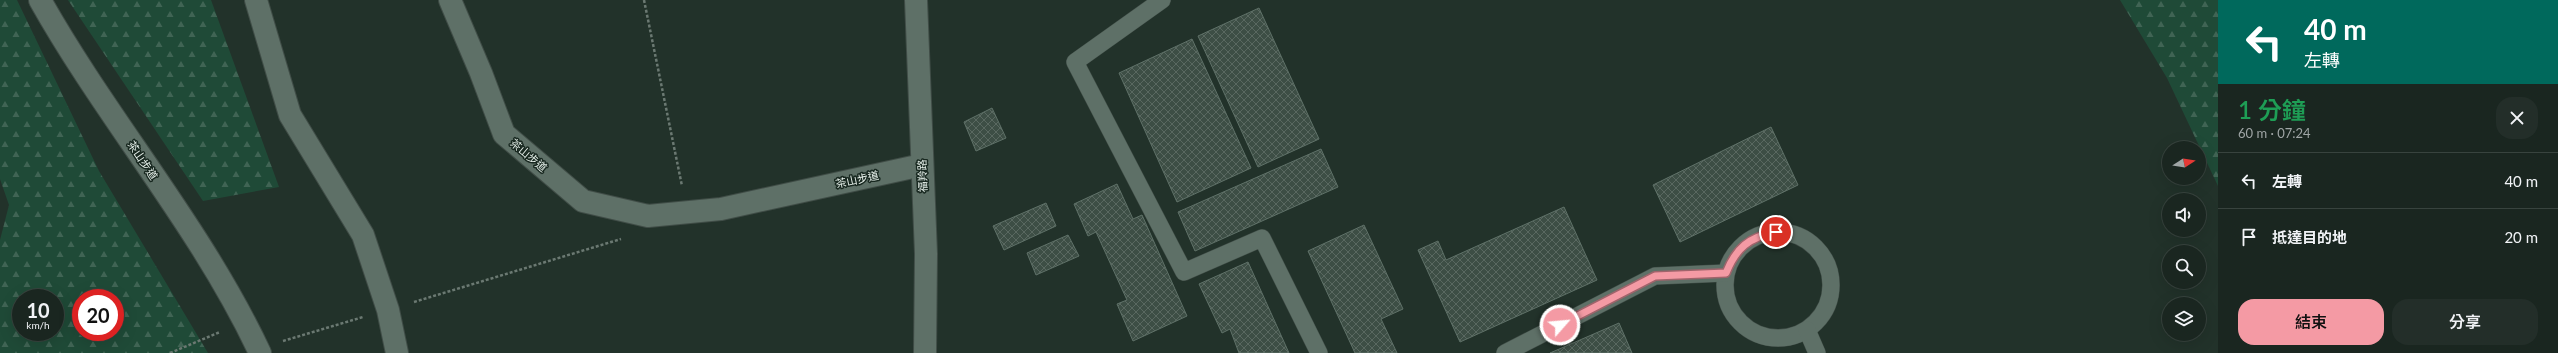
<!DOCTYPE html>
<html lang="zh-TW">
<meta charset="utf-8">
<style>
:root{--surface:#1a2620;--page:#232e29;--text:#f1f3f6;--muted:#9fa5a5;--line:#38433e;--accent:#f49aa4}
body{margin:0;font-family:Lato,"Noto Sans TC",sans-serif;background:var(--page);color:var(--text);height:100vh;display:flex;flex-direction:column;font-size:15px;white-space:nowrap}
*{box-sizing:border-box;margin:0}
p{font-size:13px;color:var(--muted)}
.icon{flex:none;width:22px;height:22px;fill:none;stroke:currentColor;stroke-width:2;stroke-linecap:round;stroke-linejoin:round}
.map{position:relative;flex:1;overflow:hidden}
.sheet{display:flex;flex-direction:column;background:var(--surface);width:340px}
.sheet>*{flex:none}
.top-card{background:#00695c;color:#fff;overflow:hidden}
.needle{width:26px;rotate:78deg}
.controls{position:absolute;left:2162px;top:141px;display:grid;gap:8px}
.controls a{display:grid;place-items:center;width:44px;height:44px;border-radius:50%;background:var(--surface);box-shadow:0 4px 16px #0002,0 0 0 1px var(--line);font-size:20px}
.speed{position:absolute;left:12px;top:289px;display:flex;gap:8px;font-size:20px;font-weight:700;text-align:center}
.speed>*{display:grid;place-content:center;width:52px;height:52px;border-radius:50%;background:var(--surface);box-shadow:0 4px 16px #0002,0 0 0 1px var(--line);line-height:1}
.speed small{font-size:10px;font-weight:400}
.speed .limit{border:6px solid #d22;background:#fff;color:#111}
.pin{position:absolute;display:grid;place-items:center;width:34px;height:34px;color:#fff;margin:-17px;border:2px solid #fff;border-radius:50%;box-shadow:0 1px 4px #0007}
.me{position:absolute;width:44px;margin:-22px;rotate:63deg;stroke-linejoin:round;filter:drop-shadow(0 0 3px #0008)}
.turn{display:flex;align-items:center;gap:14px;height:84px;padding:0 20px;font-size:18px}
.turn .icon{width:52px;height:52px;stroke-width:2.5}
.turn b{display:block;font-size:28px;line-height:34px}
.round{display:grid;place-items:center;flex:none;width:42px;height:42px;border-radius:16px;background:var(--page)}
.overview{display:flex;align-items:center;justify-content:space-between;height:68px;padding:0 20px}
h1{font-size:24px;font-weight:600;line-height:30px;color:#1e9e55}
.cta{display:flex;gap:8px;margin-top:auto;padding:8px 20px}
.cta a{flex:1;height:46px;border-radius:16px;background:var(--accent);color:#111;font-size:16px;font-weight:600;line-height:46px;text-align:center}
.cta a+a{background:var(--page);color:var(--text)}
ul{padding:0;list-style:none}
li{display:flex;align-items:center;gap:12px;height:56px;padding:0 20px;border-top:1px solid var(--line)}
li div{flex:1}
li b{display:block;font-size:15px}
li em{font-style:normal}
main{display:flex;flex:1;min-height:0}
.map>svg:first-child{display:block}
.forest{fill:url(#forest-firs);fill-rule:evenodd}
.building{fill:url(#building-cross-hatch);stroke:#5f7168}
.lines{fill:none;stroke-linecap:round;stroke-linejoin:round}
.lane-casing{stroke:#404d47;stroke-width:18}
.street-casing{stroke:#404d47;stroke-width:24}
.path{stroke:#6b7972;stroke-width:2.5;stroke-dasharray:3 2;stroke-linecap:butt}
.lane{stroke:#5e7067;stroke-width:17}
.street{stroke:#5e7067;stroke-width:22}
.route-casing{stroke:#9f646b;stroke-width:10}
.route{stroke:#f49aa4;stroke-width:7}
.labels{text-anchor:middle;dominant-baseline:central;stroke-width:3;stroke-linejoin:round;paint-order:stroke}
.street-label{font-size:11px;fill:#e6f0ea;stroke:#182820}
</style>
<main>
<div class="map">
<svg width="2218" height="353" viewBox="0 0 2218 353">
<defs>
<pattern id="forest-firs" width="22" height="20" patternUnits="userSpaceOnUse"><rect width="22" height="20" fill="#1f4a37"/><path d="M5 1l3.5 6h-7zM16 11l3.5 6h-7z" fill="#406454"/></pattern>
<pattern id="building-cross-hatch" width="8" height="8" patternUnits="userSpaceOnUse"><rect width="8" height="8" fill="#3d4e45"/><path d="M0 0l8 8M0 8l8-8" fill="none" stroke="#596860"/></pattern>
</defs>
<rect width="100%" height="100%" fill="#22322a"/>
<g class="forest">
<path d="M0,0H17L99,171L208,353H0V240L9,205L0,179ZM21,298H55V332H21ZM81,298H115V332H81Z"/>
<path d="M68,0H211L279,187L203,201Z"/>
<path d="M2120,0H2218V186L2167,78Z"/>
</g>
<g class="building">
<path d="M1259,8L1319,139L1258,167L1198,36Z"/>
<path d="M1192,39L1251,168L1177,202L1119,73Z"/>
<path d="M992,108L1006,138L976,151L964,122Z"/>
<path d="M1771,127L1798,185L1680,242L1653,185Z"/>
<path d="M1321,149L1338,187L1195,251L1178,212Z"/>
<path d="M1117,184L1133,219L1142,215L1187,316L1133,341L1117,304L1127,300L1096,232L1088,236L1074,204Z"/>
<path d="M1046,203L1056,226L1004,250L993,226Z"/>
<path d="M1564,207L1597,280L1460,342L1418,250L1438,241L1446,260Z"/>
<path d="M1364,225L1403,309L1381,319L1397,353H1355L1308,251Z"/>
<path d="M1068,235L1079,256L1036,275L1027,253Z"/>
<path d="M1248,262L1289,353H1239L1230,329L1222,333L1199,284Z"/>
<path d="M1619,323L1632,353H1550Z"/>
</g>
<g class="lines">
<defs>
<g id="lane">
<path d="M1162,0L1075,62L1184,272L1262,238L1319,353"/>
<circle cx="1778" cy="285" r="53"/>
<path d="M1807,330L1817,353"/>
<path d="M1505,353L1655,276L1726,273"/>
</g>
<g id="street">
<path d="M40,0C108,121 201,227 260,353"/>
<path d="M256,0L290,115L363,235L388,310L397,353"/>
<path d="M450,0L481,73L504,134L583,201L648,216L721,209L922,165"/>
<path d="M916,0L926,254L925,353"/>
</g>
</defs>
<use href="#lane" class="lane-casing"/>
<use href="#street" class="street-casing"/>
<g class="path">
<path d="M644,0L682,186"/>
<path d="M414,302L621,239"/>
<path d="M283,341L363,317"/>
<path d="M170,353L220,332"/>
</g>
<use href="#lane" class="lane"/>
<use href="#street" class="street"/>
</g>
<g class="lines">
<defs>
<path id="route" d="M1560,325L1655,276L1726,273C1736,248 1749,237 1776,232"/>
</defs>
<use href="#route" class="route-casing"/>
<use href="#route" class="route"/>
</g>
<g class="labels">
<g class="street-label">
<text transform="translate(529 155) rotate(40)">茶山步道</text>
<text transform="translate(143 160) rotate(56)">茶山步道</text>
<text transform="translate(922 176) rotate(-92)">福羚路</text>
<text transform="translate(857 179) rotate(-12)">茶山步道</text>
</g>
</g>
</svg>
<div class="controls">
<a><svg class="needle" viewBox="-14 -14 28 28"><path d="M0-13l5 13h-10z" fill="#e53935"/><path d="M0 13l5-13h-10z" fill="#9fa5a5"/></svg></a>
<a><svg class="icon" aria-label="sound" viewBox="0 0 24 24"><path d="M4 9h4l5-4v14l-5-4H4zM17 9q2 3 0 6"/></svg></a>
<a><svg class="icon" aria-label="search" viewBox="0 0 24 24"><circle cx="10" cy="10" r="6"/><path d="M15 15l6 6"/></svg></a>
<a><svg class="icon" aria-label="layers" viewBox="0 0 24 24"><path d="M12 4l9 5-9 5-9-5zM3 14l9 5 9-5"/></svg></a>
</div>
<div class="speed"><div>10<small>km/h</small></div><div class="limit">20</div></div>
<div class="pin" style="left:1776px;top:232px;background:#d93025"><svg class="icon" aria-label="arrive" viewBox="0 0 24 24"><path d="M6 21V4h12l-3 4 3 4H6"/></svg></div>
<svg class="me" style="left:1560px;top:325px" viewBox="-20 -20 40 40"><circle r="17" fill="#f49aa4" stroke="#fff" stroke-width="3"/><path d="M0-11L8 9 0 5-8 9z" fill="#fff"/></svg>
</div>
<section class="sheet">
<div class="top-card">
<div class="turn"><svg class="icon" aria-label="left" viewBox="0 0 24 24"><path d="M17 20v-9H6M10 6l-5 5 5 5"/></svg><div><b>40 m</b>左轉</div></div>
</div>
<div class="overview"><div><h1>1 分鐘</h1><p>60 m · 07:24</p></div><a class="round"><svg class="icon" aria-label="close" viewBox="0 0 24 24"><path d="M6 6l12 12M18 6L6 18"/></svg></a></div>
<ul>
<li><svg class="icon" aria-label="left" viewBox="0 0 24 24"><path d="M17 20v-9H6M10 6l-5 5 5 5"/></svg><div><b>左轉</b></div><em>40 m</em></li>
<li><svg class="icon" aria-label="arrive" viewBox="0 0 24 24"><path d="M6 21V4h12l-3 4 3 4H6"/></svg><div><b>抵達目的地</b></div><em>20 m</em></li>
</ul>
<div class="cta"><a>結束</a><a>分享</a></div>
</section>
</main>
